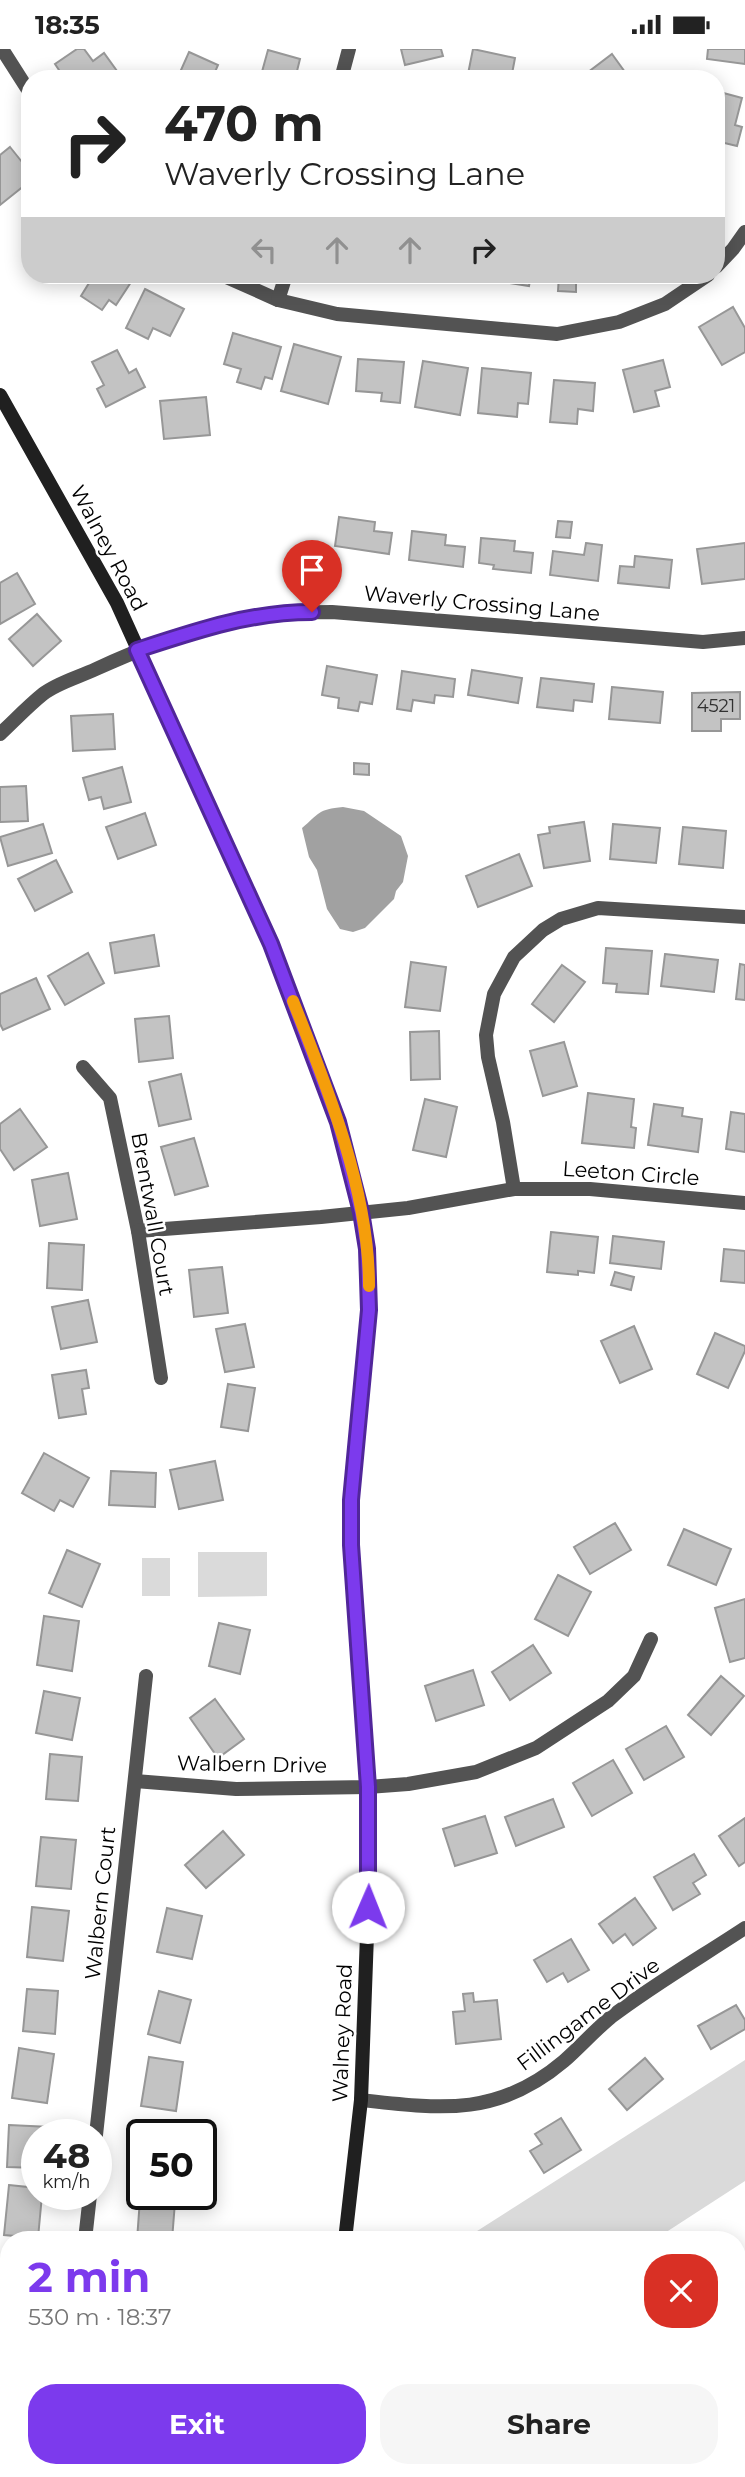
<!DOCTYPE html>
<meta charset="utf-8">
<style>
:root{--surface:#fff;--page:#f6f6f6;--text:#222;--muted:#767676;--accent:#7c3aed}
body{margin:0;font-family:Montserrat,sans-serif;background:var(--page);color:var(--text);height:100vh;display:flex;flex-direction:column;font-size:26px;white-space:nowrap}
*{box-sizing:border-box;margin:0}
p{font-size:23px;color:var(--muted)}
.icon{flex:none;width:38px;height:38px;fill:none;stroke:currentColor;stroke-width:2;stroke-linecap:round;stroke-linejoin:round}
.map{position:relative;flex:1;overflow:hidden}
.side{position:absolute;left:0px;top:2182px;width:746px;height:247px;display:flex;flex-direction:column;background:var(--surface);border-radius:28px 28px 0 0;box-shadow:0 4px 18px #0003}
.side>*{flex:none}
.banner{position:absolute;left:21px;top:21px;width:704px;height:214px;border-radius:28px;box-shadow:0 4px 18px #0003;background:#fff;color:var(--text);overflow:hidden}
.speed{position:absolute;left:21px;top:2070px;display:flex;gap:14px;font-size:35px;font-weight:700;text-align:center}
.speed>*{display:grid;place-content:center;width:91px;height:91px;border-radius:50%;background:var(--surface);box-shadow:0 4px 18px #0003;line-height:1}
.speed small{font-size:18px;font-weight:400}
.speed .limit{border:4px solid #111;border-radius:10px;background:#fff;color:#111}
.pin{position:absolute;display:grid;place-items:center;width:60px;height:60px;color:#fff;margin:-72px -30px;border-radius:50% 50% 50% 0;rotate:-45deg;box-shadow:0 0 7px #0007}
.pin .icon{rotate:45deg}
.me{position:absolute;width:77px;margin:-38px;rotate:1deg;stroke-linejoin:round;filter:drop-shadow(0 0 5px #0008)}
.turn{display:flex;align-items:center;gap:24px;height:147px;padding:0 28px;font-size:32px}
.turn .icon{width:91px;height:91px;stroke-width:2.5}
.turn b{display:block;font-size:49px;line-height:60px}
.lanes{display:flex;align-items:center;height:66px;padding:0 28px;background:#0003;justify-content:center;gap:35px;direction:ltr}
.lanes .off{opacity:.35}
.round{display:grid;place-items:center;flex:none;width:74px;height:74px;border-radius:28px;background:var(--page)}
.overview{display:flex;align-items:center;justify-content:space-between;height:119px;padding:0 28px}
h1{font-size:42px;font-weight:700;line-height:52px;color:var(--accent)}
.action{display:flex;gap:14px;margin-top:auto;padding:14px 28px}
.action a{flex:1;height:80px;border-radius:28px;background:var(--accent);color:#fff;font-size:28px;font-weight:700;line-height:80px;text-align:center}
.action a+a{background:var(--page);color:var(--text)}
.status{display:flex;justify-content:space-between;align-items:center;height:49px;padding:0 35px;background:var(--surface);direction:ltr}
.status svg{height:19px;fill:currentColor}
.map>svg:first-child{display:block}
.green{fill:#dadada}
.water{fill:#a1a1a1}
.building{fill:#c3c3c3;stroke:#979797;stroke-width:2}
.lines{fill:none;stroke-linecap:round;stroke-linejoin:round}
.minor{stroke:#535353;stroke-width:14}
.secondary{stroke:#202020;stroke-width:14}
.route-casing{stroke:#51269a;stroke-width:18}
.route{stroke:#7c3aed;stroke-width:12}
.slow{stroke:#f59e0b;stroke-width:12}
.labels{text-anchor:middle;dominant-baseline:central;stroke-width:5;stroke-linejoin:round;paint-order:stroke}
.number-label{font-size:18px;fill:#313131}
.street-label{font-size:21px;fill:#000;stroke:#fff}
</style>
<div class="status"><b>18:35</b><svg viewBox="0 0 49 12"><path d="M0 12V9h3v3zM5 12V6h3v6zM10 12V3h3v9zM15 12V0h3v12zM26 1h20v11H26zM47 4h2v5h-2z"/></svg></div>
<div class="map">
<svg width="745" height="2428" viewBox="0 0 745 2428">
<rect width="100%" height="100%" fill="#fff"/>
<g class="green">
<path d="M198,1503H267V1547L198,1548Z"/>
<rect x="142" y="1509" width="28" height="38"/>
<path d="M745,2011V2132L654,2191H463Z"/>
<path d="M104,2420H296L284,2428H92Z"/>
</g>
<path class="water" d="M343,758L364,762L401,787L408,807L403,833L396,842L394,850L365,879L353,883L340,880L327,860L317,821L309,808L302,779C319,765 318,760 343,758Z"/>
<g class="building">
<path d="M77,0H84L93,12L104,4L117,22L105,30H65L55,15Z"/>
<path d="M401,0H441L443,7L405,16Z"/>
<path d="M473,0L515,9L511,30H467Z"/>
<path d="M708,0H745V15L707,10Z"/>
<path d="M268,1L300,10L295,30H260Z"/>
<path d="M189,3L218,16L212,30H177Z"/>
<path d="M612,5L630,30H579Z"/>
<path d="M716,42L742,49L735,76L742,78L737,97L716,92Z"/>
<path d="M10,98L30,123V132L0,156V106Z"/>
<path d="M75,226H132L135,227L116,256L109,251L102,261L81,247L89,234Z"/>
<path d="M477,226H531L529,237L476,229Z"/>
<path d="M559,226H601V234L576,233V243L558,242Z"/>
<path d="M145,240L184,260L170,287L153,279L148,290L126,279Z"/>
<path d="M733,258L745,279V303L722,316L699,278Z"/>
<path d="M233,284L281,298L272,330L265,328L261,340L237,333L241,320L224,315Z"/>
<path d="M294,295L341,308L328,355L281,342Z"/>
<path d="M117,301L129,324L136,320L145,338L106,358L97,340L104,336L92,313Z"/>
<path d="M358,310L404,313L400,354L381,352L382,344L356,342Z"/>
<path d="M663,311L670,338L655,342L659,357L634,363L623,321Z"/>
<path d="M423,312L468,319L460,366L415,358Z"/>
<path d="M482,319L531,324L528,355L518,354L517,368L478,364Z"/>
<path d="M554,331L595,334L593,362L578,360L577,375L550,373Z"/>
<path d="M206,348L210,386L164,390L160,352Z"/>
<path d="M339,468L375,473L374,482L392,484L389,505L335,497Z"/>
<path d="M558,472L572,473L570,489L556,488Z"/>
<path d="M412,482L446,486L445,496L465,498L463,518L409,511Z"/>
<path d="M481,489L515,492L514,502L533,504L531,524L493,520L494,516L479,514Z"/>
<path d="M586,494L602,496L598,532L550,526L553,502L584,506Z"/>
<path d="M745,494V530L702,535L697,500Z"/>
<path d="M635,507L672,511L669,539L618,534L620,517L634,518Z"/>
<path d="M17,524L35,555L0,575V534Z"/>
<path d="M37,565L61,592L33,617L9,590Z"/>
<path d="M327,617L377,626L372,655L360,653L358,662L338,659L339,649L322,646Z"/>
<path d="M472,621L522,629L518,654L468,646Z"/>
<path d="M402,622L455,630L453,648L435,646L434,654L413,651L411,662L397,660Z"/>
<path d="M541,629L594,635L592,653L574,651L573,662L537,658Z"/>
<path d="M612,638L663,643L660,674L609,670Z"/>
<path d="M740,643V670H721V682H692V644Z"/>
<path d="M113,665L115,700L73,702L71,667Z"/>
<path d="M354,714L369,715V726L354,725Z"/>
<path d="M122,718L131,753L104,760L101,748L89,751L83,729Z"/>
<path d="M26,737L28,772L0,773V738Z"/>
<path d="M145,764L156,796L118,810L106,778Z"/>
<path d="M584,773L590,812L544,819L538,786L550,784L549,778Z"/>
<path d="M43,775L52,804L8,817L0,788Z"/>
<path d="M613,775L660,779L656,814L610,810Z"/>
<path d="M683,778L726,782L723,819L679,815Z"/>
<path d="M519,805L532,837L478,858L466,827Z"/>
<path d="M56,811L72,843L35,862L18,830Z"/>
<path d="M154,886L159,917L115,924L110,894Z"/>
<path d="M606,899L652,902L648,945L616,943L617,935L603,934Z"/>
<path d="M88,904L104,934L65,956L48,927Z"/>
<path d="M665,905L718,911L714,943L661,937Z"/>
<path d="M411,913L446,918L440,962L405,958Z"/>
<path d="M740,915L745,916V951L736,950Z"/>
<path d="M562,916L585,933L554,973L532,955Z"/>
<path d="M36,929L50,960L3,981L0,975V945Z"/>
<path d="M169,967L173,1009L139,1013L135,970Z"/>
<path d="M439,982L440,1030L411,1031L410,983Z"/>
<path d="M564,993L577,1037L543,1047L530,1002Z"/>
<path d="M181,1025L191,1070L159,1077L149,1033Z"/>
<path d="M588,1044L634,1050L631,1078L636,1079L634,1099L582,1094Z"/>
<path d="M425,1050L457,1058L446,1108L413,1101Z"/>
<path d="M654,1055L683,1059L682,1067L702,1070L698,1103L648,1096Z"/>
<path d="M20,1060L47,1098L14,1121L0,1100V1075Z"/>
<path d="M731,1063L745,1065V1103L726,1100Z"/>
<path d="M194,1089L208,1137L175,1146L161,1098Z"/>
<path d="M68,1124L77,1170L40,1177L32,1131Z"/>
<path d="M551,1183L598,1188L594,1224L578,1222V1226L547,1223Z"/>
<path d="M613,1187L664,1193L661,1220L610,1214Z"/>
<path d="M49,1194L84,1196L82,1241L47,1239Z"/>
<path d="M724,1200L745,1202V1234L721,1232Z"/>
<path d="M222,1218L228,1264L194,1268L189,1221Z"/>
<path d="M615,1223L634,1228L631,1241L611,1236Z"/>
<path d="M88,1251L97,1293L61,1300L52,1258Z"/>
<path d="M245,1275L254,1318L225,1323L216,1280Z"/>
<path d="M634,1277L652,1320L620,1334L601,1292Z"/>
<path d="M715,1284L745,1297V1302L728,1339L697,1325Z"/>
<path d="M86,1321L89,1339L82,1340L86,1365L59,1369L52,1326Z"/>
<path d="M228,1335L255,1339L248,1382L221,1378Z"/>
<path d="M44,1404L89,1429L73,1458L60,1451L54,1462L22,1444Z"/>
<path d="M215,1412L223,1451L179,1460L170,1421Z"/>
<path d="M111,1422L156,1424L155,1458L109,1456Z"/>
<path d="M615,1474L631,1501L590,1525L574,1498Z"/>
<path d="M684,1480L731,1500L716,1536L668,1516Z"/>
<path d="M67,1501L100,1515L82,1558L49,1544Z"/>
<path d="M558,1526L591,1543L568,1587L535,1570Z"/>
<path d="M745,1550V1609L730,1613L715,1559Z"/>
<path d="M44,1567L79,1572L72,1622L37,1616Z"/>
<path d="M219,1574L250,1581L240,1625L209,1617Z"/>
<path d="M533,1596L551,1624L510,1651L492,1623Z"/>
<path d="M473,1621L484,1656L436,1672L425,1637Z"/>
<path d="M721,1627L744,1647L711,1686L688,1666Z"/>
<path d="M44,1642L80,1649L72,1691L36,1684Z"/>
<path d="M215,1650L244,1690L218,1709L190,1669Z"/>
<path d="M666,1677L684,1708L644,1731L626,1700Z"/>
<path d="M50,1705L82,1708L78,1752L46,1750Z"/>
<path d="M613,1711L632,1744L592,1767L573,1734Z"/>
<path d="M553,1750L564,1778L516,1797L505,1768Z"/>
<path d="M485,1767L497,1804L455,1817L443,1780Z"/>
<path d="M745,1769V1813L739,1817L719,1787Z"/>
<path d="M223,1782L244,1806L206,1839L185,1816Z"/>
<path d="M41,1788L76,1791L71,1840L36,1837Z"/>
<path d="M694,1805L706,1826L693,1834L700,1845L673,1861L654,1828Z"/>
<path d="M635,1849L656,1879L633,1896L625,1885L613,1894L599,1875Z"/>
<path d="M32,1858L69,1862L63,1912L27,1908Z"/>
<path d="M167,1859L202,1867L192,1910L157,1903Z"/>
<path d="M571,1890L589,1921L568,1933L563,1924L547,1933L534,1911Z"/>
<path d="M27,1940L58,1942L55,1985L23,1982Z"/>
<path d="M159,1942L191,1951L180,1994L148,1985Z"/>
<path d="M473,1944L474,1953L497,1951L501,1990L456,1995L453,1963L465,1962L463,1945Z"/>
<path d="M736,1956L745,1971V1980L711,2000L698,1977Z"/>
<path d="M19,1999L54,2005L47,2054L12,2049Z"/>
<path d="M149,2008L183,2013L176,2062L141,2057Z"/>
<path d="M645,2009L663,2030L627,2061L609,2040Z"/>
<path d="M561,2069L581,2101L544,2124L530,2102L542,2095L535,2085Z"/>
<path d="M9,2076L50,2078L49,2086H37V2119L7,2118Z"/>
<path d="M139,2084L157,2086H142V2127H135Z"/>
<path d="M9,2136L37,2139V2146H42L38,2189L4,2186Z"/>
<path d="M140,2150L175,2153L172,2191H137Z"/>
<path d="M0,2211L9,2212V2236L5,2257L0,2256Z"/>
</g>
<g class="lines">
<g class="minor">
<path d="M2,0L30,44"/>
<path d="M341,30L349,0"/>
<path d="M716,218L733,200L745,183"/>
<path d="M222,226L278,251L337,265L557,285L619,273L665,255L708,226"/>
<path d="M278,251L286,226"/>
<path d="M0,685C14,672 28,657 43,645C57,634 79,628 96,620C177,583 242,563 332,563L703,593L745,589"/>
<path d="M83,1018L110,1049L138,1182L161,1329"/>
<path d="M514,1140L503,1073L488,1008L486,986L494,945L514,908L543,881L561,870L598,859L745,868"/>
<path d="M138,1182L321,1168L408,1159L514,1140H590L745,1154"/>
<path d="M135,1732L236,1740L368,1738L408,1735L476,1723L536,1699L608,1652L634,1627L651,1590"/>
<path d="M361,2051C441,2060 498,2068 564,2012C580,1998 594,1982 611,1968C653,1936 701,1908 745,1879"/>
<path d="M96,2086L146,1627"/>
<path d="M85,2191L90,2146"/>
</g>
<g class="secondary">
<path d="M0,346L117,554L271,895L338,1073L361,1163L367,1200L369,1260L351,1451V1496L368,1738V1858L361,2051L345,2191"/>
<path d="M737,2379L745,2376"/>
<path d="M316,2428L317,2420"/>
<path d="M620,2428L638,2420"/>
</g>
</g>
<g class="lines">
<defs>
<path id="route" d="M312,563C250,563 195,582 137,601L271,895L338,1073L361,1163L367,1200L369,1261L351,1451V1496L368,1738V1858"/>
</defs>
<use href="#route" class="route-casing"/>
<use href="#route" class="route"/>
<path class="slow" d="M293,952C328,1040 369,1142 369,1237"/>
</g>
<g class="labels">
<g class="number-label">
<text x="716" y="657">4521</text>
</g>
<g class="street-label">
<text transform="translate(109 499) rotate(62)">Walney Road</text>
<text transform="translate(482 554) rotate(5)">Waverly Crossing Lane</text>
<text transform="translate(631 1124) rotate(4)">Leeton Circle</text>
<text transform="translate(153 1165) rotate(80)">Brentwall Court</text>
<text transform="translate(252 1715) rotate(1)">Walbern Drive</text>
<text transform="translate(100 1854) rotate(-84)">Walbern Court</text>
<text transform="translate(588 1965) rotate(-37)">Fillingame Drive</text>
<text transform="translate(342 1984) rotate(-88)">Walney Road</text>
</g>
</g>
</svg>
<div class="speed"><div>48<small>km/h</small></div><div class="limit">50</div></div>
<div class="pin" style="left:312px;top:563px;background:#d93025"><svg class="icon" aria-label="arrive" viewBox="0 0 24 24"><path d="M6 21V4h12l-3 4 3 4H6"/></svg></div>
<svg class="me" style="left:368px;top:1858px" viewBox="-20 -20 40 40"><circle r="19" fill="#fff"/><path d="M0-13L10 11 0 6-10 11z" fill="#7c3aed"/></svg>
<div class="banner">
<div class="turn"><svg class="icon" aria-label="right" viewBox="0 0 24 24"><path d="M7 20v-9h11M14 6l5 5-5 5"/></svg><div><b>470 m</b>Waverly Crossing Lane</div></div>
<div class="lanes"><svg class="icon off" aria-label="left" viewBox="0 0 24 24"><path d="M17 20v-9H6M10 6l-5 5 5 5"/></svg><svg class="icon off" aria-label="ahead" viewBox="0 0 24 24"><path d="M12 20V5M6 11l6-6 6 6"/></svg><svg class="icon off" aria-label="ahead" viewBox="0 0 24 24"><path d="M12 20V5M6 11l6-6 6 6"/></svg><svg class="icon" aria-label="right" viewBox="0 0 24 24"><path d="M7 20v-9h11M14 6l5 5-5 5"/></svg></div>
</div>
<section class="side">
<div class="overview"><div><h1>2 min</h1><p>530 m · 18:37</p></div><a class="round" style="background:#d93025;color:#fff"><svg class="icon" aria-label="close" viewBox="0 0 24 24"><path d="M6 6l12 12M18 6L6 18"/></svg></a></div>
<div class="action"><a>Exit</a><a>Share</a></div>
</section>
</div>
